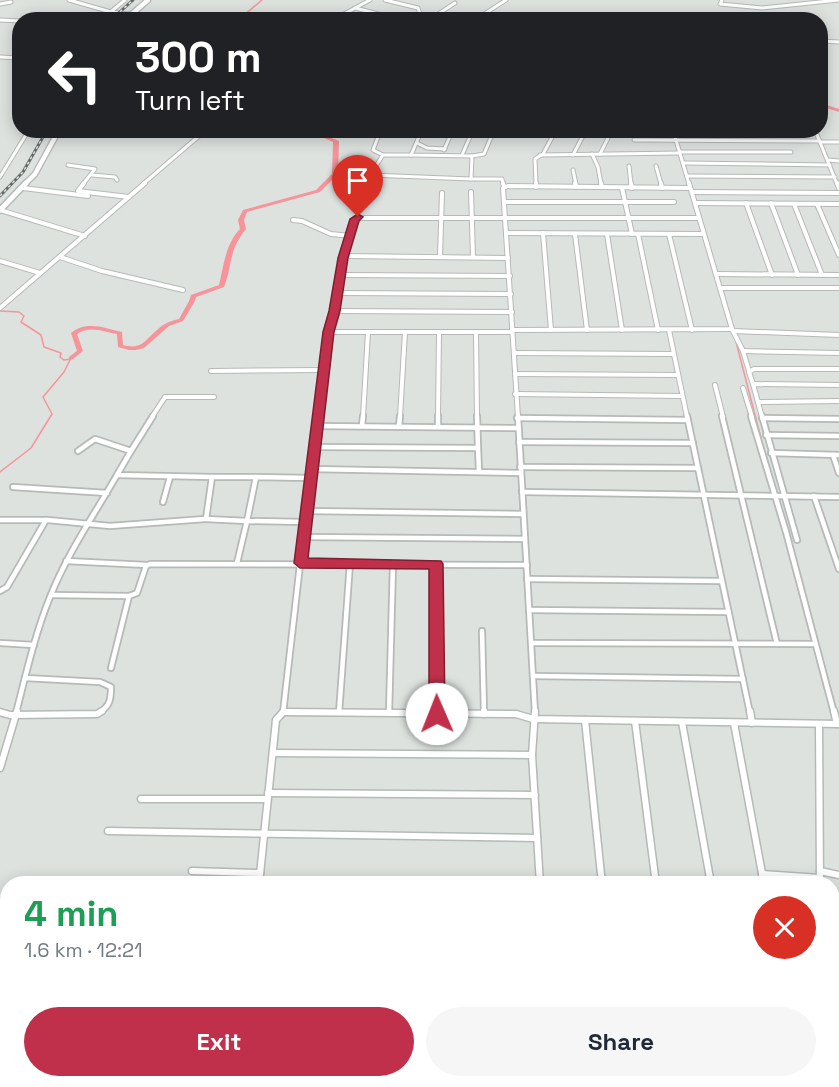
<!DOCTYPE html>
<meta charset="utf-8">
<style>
:root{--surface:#fff;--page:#f6f6f7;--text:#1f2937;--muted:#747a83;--accent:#c1304a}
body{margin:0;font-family:"Space Grotesk",sans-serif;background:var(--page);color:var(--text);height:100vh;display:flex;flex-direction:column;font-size:22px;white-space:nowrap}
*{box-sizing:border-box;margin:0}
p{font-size:20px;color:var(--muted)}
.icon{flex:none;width:33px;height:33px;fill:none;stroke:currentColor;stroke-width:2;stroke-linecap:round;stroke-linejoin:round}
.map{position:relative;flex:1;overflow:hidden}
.side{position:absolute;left:0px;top:876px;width:840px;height:212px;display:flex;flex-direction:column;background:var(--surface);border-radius:24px 24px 0 0;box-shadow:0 3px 15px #0003}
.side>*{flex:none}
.banner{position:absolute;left:12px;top:12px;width:816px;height:126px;border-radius:24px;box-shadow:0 3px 15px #0003;background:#202124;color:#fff;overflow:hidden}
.pin{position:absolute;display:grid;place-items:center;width:51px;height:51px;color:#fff;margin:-62px -26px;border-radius:50% 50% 50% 0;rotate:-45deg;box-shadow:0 0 6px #0007}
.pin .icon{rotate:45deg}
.me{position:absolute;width:66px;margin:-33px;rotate:359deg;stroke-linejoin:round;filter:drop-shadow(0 0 4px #0008)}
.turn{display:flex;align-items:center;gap:21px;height:126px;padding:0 24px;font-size:27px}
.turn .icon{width:78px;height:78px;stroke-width:2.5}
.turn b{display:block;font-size:42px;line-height:51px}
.round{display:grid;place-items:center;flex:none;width:63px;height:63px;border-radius:32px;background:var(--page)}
.summary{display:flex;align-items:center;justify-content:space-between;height:102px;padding:0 24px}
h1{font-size:36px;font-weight:800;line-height:45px;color:#1e9e55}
.button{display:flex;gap:12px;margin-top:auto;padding:12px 24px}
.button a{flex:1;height:69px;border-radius:36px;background:var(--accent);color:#fff;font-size:24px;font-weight:800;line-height:69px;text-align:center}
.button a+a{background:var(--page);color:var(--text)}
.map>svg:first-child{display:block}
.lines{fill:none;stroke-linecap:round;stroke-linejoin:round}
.stream{stroke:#f6949a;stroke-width:1.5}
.river{fill:#f6949a;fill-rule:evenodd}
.minor-far3-casing{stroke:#b5bab6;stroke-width:5}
.minor-far2-casing{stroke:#b5bab6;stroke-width:6}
.minor-far1-casing{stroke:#b5bab6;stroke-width:8}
.minor-casing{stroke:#b5bab6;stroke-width:9}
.secondary-far1-casing{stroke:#b5bab6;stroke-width:7}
.secondary-casing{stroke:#b5bab6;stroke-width:8}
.minor-far3{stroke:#fff;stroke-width:3}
.minor-far2{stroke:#fff;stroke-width:4}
.minor-far1{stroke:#fff;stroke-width:4.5}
.minor{stroke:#fff;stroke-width:6}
.secondary-far1{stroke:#fff;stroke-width:4.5}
.secondary{stroke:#fff;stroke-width:5}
.rail-casing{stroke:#676a69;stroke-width:3}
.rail{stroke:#dde2df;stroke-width:1.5;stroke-dasharray:3;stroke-linecap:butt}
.route{fill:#c1304a;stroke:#7d1f30;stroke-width:1.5}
</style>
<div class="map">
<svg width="839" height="1087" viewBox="0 0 839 1087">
<rect width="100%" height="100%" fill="#dde2df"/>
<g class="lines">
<g class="stream">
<path d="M243,16L262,0"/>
<path d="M0,311L19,312L24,316L21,322L41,335L44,347L61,353L60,357L64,360L71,359"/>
<path d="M749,330L839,333"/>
<path d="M735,338L770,473"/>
<path d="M0,472L31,448L52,414L43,397L64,372L71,358"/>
<path d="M819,647L836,709"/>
</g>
<g class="river">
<path d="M820,103L839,109V112L820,106Z"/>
<path d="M330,130H336L329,137L339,141L338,174L320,192L247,212L244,220L246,229C228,251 233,264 224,287L196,297L195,301L183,321L169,326L144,348L136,350H129L118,347L117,334C104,332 90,325 77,334L83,351L73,359H69V357L77,351L71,333C86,320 105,328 122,332L123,345C142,350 144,341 157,330C163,324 170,321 179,319L189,301L191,295L219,285C224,265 225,245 240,229L238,220L243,210L316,190L332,174L333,142L322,137Z"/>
</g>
<defs>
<g id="minor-far3">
<path d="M69,0L111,12L129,14"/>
<path d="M385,0L418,8L421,17"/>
<path d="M722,0L720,4L762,8L839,0"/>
<path d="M0,4L11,2"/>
<path d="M355,8L402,20"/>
<path d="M0,20L20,21"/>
<path d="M101,20L125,0"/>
<path d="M333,20L370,0"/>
<path d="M429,20L455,3"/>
<path d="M475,20L506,0"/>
<path d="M820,41L839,42"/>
<path d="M0,57L20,58"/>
<path d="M673,130L689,184"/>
<path d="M815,130L837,184"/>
<path d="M380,132L373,150L383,155L370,175L471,179"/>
<path d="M421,132L411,155L472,156L471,179H502L503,184"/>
<path d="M634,140L820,141"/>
<path d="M820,142H839"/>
<path d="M417,143L427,148L445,149"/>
<path d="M444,150L451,134"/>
<path d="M680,152H791"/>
<path d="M592,154L598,167L601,184"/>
<path d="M600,154L612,130"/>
<path d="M383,155H411"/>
<path d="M462,155L473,130"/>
<path d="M540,155L680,153"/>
<path d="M573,155L586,130"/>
<path d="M472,156L484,154L494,130"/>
<path d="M829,160L839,161"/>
<path d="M683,163L830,165"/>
<path d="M68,165L95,169L83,184"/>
<path d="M629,166L631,184"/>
<path d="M656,166L661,184"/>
<path d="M573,170L576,184"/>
<path d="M92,175L115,177L117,180"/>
<path d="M687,176L835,177"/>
<path d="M0,177L29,130"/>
<path d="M143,184L206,130"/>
<path d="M536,184L535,159L543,154L556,130"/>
</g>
<g id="minor-far2">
<path d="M84,183L78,191L129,197"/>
<path d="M503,183L504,187"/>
<path d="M536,183V187"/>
<path d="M575,183L576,187"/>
<path d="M601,183L602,187"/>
<path d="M631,183L632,188"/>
<path d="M661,183L662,188"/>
<path d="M837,183L839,188"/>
<path d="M23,188L88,196"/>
<path d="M622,188L632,234"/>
<path d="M471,192L473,257"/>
<path d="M692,192L839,193"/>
<path d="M506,202H674"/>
<path d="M695,203L839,204"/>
<path d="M746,203L772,275"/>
<path d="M771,203L798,275"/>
<path d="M794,204L822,275"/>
<path d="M817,204L839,255"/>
<path d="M0,210L85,236"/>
<path d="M293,220L302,221L331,234L351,236"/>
<path d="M508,233L703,234"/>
<path d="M543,233L551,330"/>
<path d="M575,234L587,330"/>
<path d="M607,234L622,330"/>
<path d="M638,234L658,330"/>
<path d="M669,234L692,330"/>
<path d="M345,256L508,258"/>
<path d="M60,257L102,271L183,290"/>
<path d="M440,257L442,193"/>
<path d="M0,261L40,273"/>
<path d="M717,274L839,275"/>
<path d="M341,275L510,276"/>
<path d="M720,288H839"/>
<path d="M338,293L511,294"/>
<path d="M0,308L145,183"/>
<path d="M335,311L512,312"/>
<path d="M732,329L743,351L749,371"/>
<path d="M512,330L732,329L689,183"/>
<path d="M669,330L687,417"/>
<path d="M733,331L839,335"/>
<path d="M328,332H512"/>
<path d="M476,332L477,417"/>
<path d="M743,351L839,353"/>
<path d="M514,353L673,354"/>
<path d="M211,371L324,370"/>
<path d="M515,374L678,375"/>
<path d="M753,384L749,372L754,369H839"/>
<path d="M715,385L723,417"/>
<path d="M743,388L752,417"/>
<path d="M515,394L682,396"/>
<path d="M758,402L839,401"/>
<path d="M152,417L165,397H214"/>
<path d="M317,417L328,332L335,311L343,258L356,218H699"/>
<path d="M363,417L368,332"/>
<path d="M400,417L405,332"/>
<path d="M438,417L439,332"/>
<path d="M518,417L503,188L508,186L690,188"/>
<path d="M762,417L753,384L839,385"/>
</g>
<g id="minor-far1">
<path d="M477,416L478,448"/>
<path d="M518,416L535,713"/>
<path d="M687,416L750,713"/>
<path d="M722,416L777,644"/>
<path d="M751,416L786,532L834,713"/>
<path d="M762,416L797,540"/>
<path d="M517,418L688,420"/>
<path d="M762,418L839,419"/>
<path d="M316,426L518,428"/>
<path d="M362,426L363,416"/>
<path d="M399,426L400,416"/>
<path d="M438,426V416"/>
<path d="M766,435L839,436"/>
<path d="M519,442L693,443"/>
<path d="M314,447L478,448L479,471"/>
<path d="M78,451L95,439L131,451L117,475L212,477L206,519L247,521L237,563"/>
<path d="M131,451L153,416"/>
<path d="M771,453L839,455"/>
<path d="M833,455L839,473"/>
<path d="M520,467L698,468"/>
<path d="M311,469L520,473"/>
<path d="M212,477H256"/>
<path d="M13,487L107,493"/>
<path d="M522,492L839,497"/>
<path d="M814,496L839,569"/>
<path d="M163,502L170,477"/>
<path d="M307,511L523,514"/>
<path d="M0,520H48L110,526L205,519"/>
<path d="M305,522L247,521L256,477L310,478"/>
<path d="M302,537L525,539"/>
<path d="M66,561L147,565"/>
<path d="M436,564L437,713"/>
<path d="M527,579L721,581"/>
<path d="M0,591L7,587L46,520"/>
<path d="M51,595L129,596"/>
<path d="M529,610L728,612"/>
<path d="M482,631L484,713"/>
<path d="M0,643L34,645"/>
<path d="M532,643L815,644"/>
<path d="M111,668L129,596L137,593L146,566L150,564L527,565"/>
<path d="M534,676L743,679"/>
<path d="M25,678L100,682L111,687C111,699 110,706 99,713"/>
<path d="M0,712L2,713"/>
<path d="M284,712L371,713"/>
<path d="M16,713C26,674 35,634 50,597C67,554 94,515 117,475"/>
<path d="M283,713L317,416"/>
<path d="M339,713L350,563"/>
<path d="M389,713L393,564"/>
</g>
<g id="minor">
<path d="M437,711V714"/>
<path d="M484,711V714"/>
<path d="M535,711L532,755L540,884"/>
<path d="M750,711L752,723"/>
<path d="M834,711L837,724"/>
<path d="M0,712L10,715L97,714L102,711"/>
<path d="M284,712L516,714L533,719L839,724"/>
<path d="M585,720L602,884"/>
<path d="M635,721L656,884"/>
<path d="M682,722L711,884"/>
<path d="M734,723L764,884"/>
<path d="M819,725L820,884"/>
<path d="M273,753L532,755"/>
<path d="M0,768L17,711"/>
<path d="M268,793L535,795"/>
<path d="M141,799H267"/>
<path d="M108,831L537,838"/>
<path d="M192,871L260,873"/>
<path d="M820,871L839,875"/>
<path d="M762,874L820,878"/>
<path d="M259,884L276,720L284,711"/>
<path d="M0,986H8"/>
<path d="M832,1077L839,1078"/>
<path d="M301,1080V1087"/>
<path d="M361,1080V1087"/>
<path d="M425,1080V1087"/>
<path d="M487,1080V1087"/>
<path d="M551,1080V1087"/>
<path d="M815,1080V1087"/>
<path d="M105,1087L106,1080"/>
<path d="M234,1087L235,1080"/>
</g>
<g id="secondary-far1">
<path d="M125,20L148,0"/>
<path d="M25,184L35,174L59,130"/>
</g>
<path id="secondary" d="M0,210L26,183"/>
</defs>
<use href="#minor-far3" class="minor-far3-casing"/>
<use href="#minor-far2" class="minor-far2-casing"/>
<use href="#minor-far1" class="minor-far1-casing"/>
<use href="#minor" class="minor-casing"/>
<use href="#secondary-far1" class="secondary-far1-casing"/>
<use href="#secondary" class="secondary-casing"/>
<use href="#minor-far3" class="minor-far3"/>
<use href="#minor-far2" class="minor-far2"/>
<use href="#minor-far1" class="minor-far1"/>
<use href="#minor" class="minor"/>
<use href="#secondary-far1" class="secondary-far1"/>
<use href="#secondary" class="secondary"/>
<defs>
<g id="rail">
<path d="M111,20L133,0"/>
<path d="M0,196L23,172L47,130"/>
</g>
</defs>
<use href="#rail" class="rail-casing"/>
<use href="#rail" class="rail"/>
</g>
<path class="route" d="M358,214L363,217L359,221L348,258L340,311L334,332L308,558L441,561L443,564L445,714L443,718H432L429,714V569L300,568L294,563L323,332L329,311L338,258L350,219Z"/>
</svg>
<div class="pin" style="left:358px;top:217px;background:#d93025"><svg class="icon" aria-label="arrive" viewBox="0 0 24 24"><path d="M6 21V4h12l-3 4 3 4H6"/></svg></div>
<svg class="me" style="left:437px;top:714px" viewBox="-20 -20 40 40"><circle r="19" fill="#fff"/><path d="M0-13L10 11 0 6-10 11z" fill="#c1304a"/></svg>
<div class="banner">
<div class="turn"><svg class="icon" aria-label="left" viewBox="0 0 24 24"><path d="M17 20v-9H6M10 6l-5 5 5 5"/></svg><div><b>300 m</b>Turn left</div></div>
</div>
<section class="side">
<div class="summary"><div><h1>4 min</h1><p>1.6 km · 12:21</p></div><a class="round" style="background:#d93025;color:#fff"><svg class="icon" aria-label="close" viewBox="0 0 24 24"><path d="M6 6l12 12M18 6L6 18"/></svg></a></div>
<div class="button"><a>Exit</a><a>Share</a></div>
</section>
</div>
